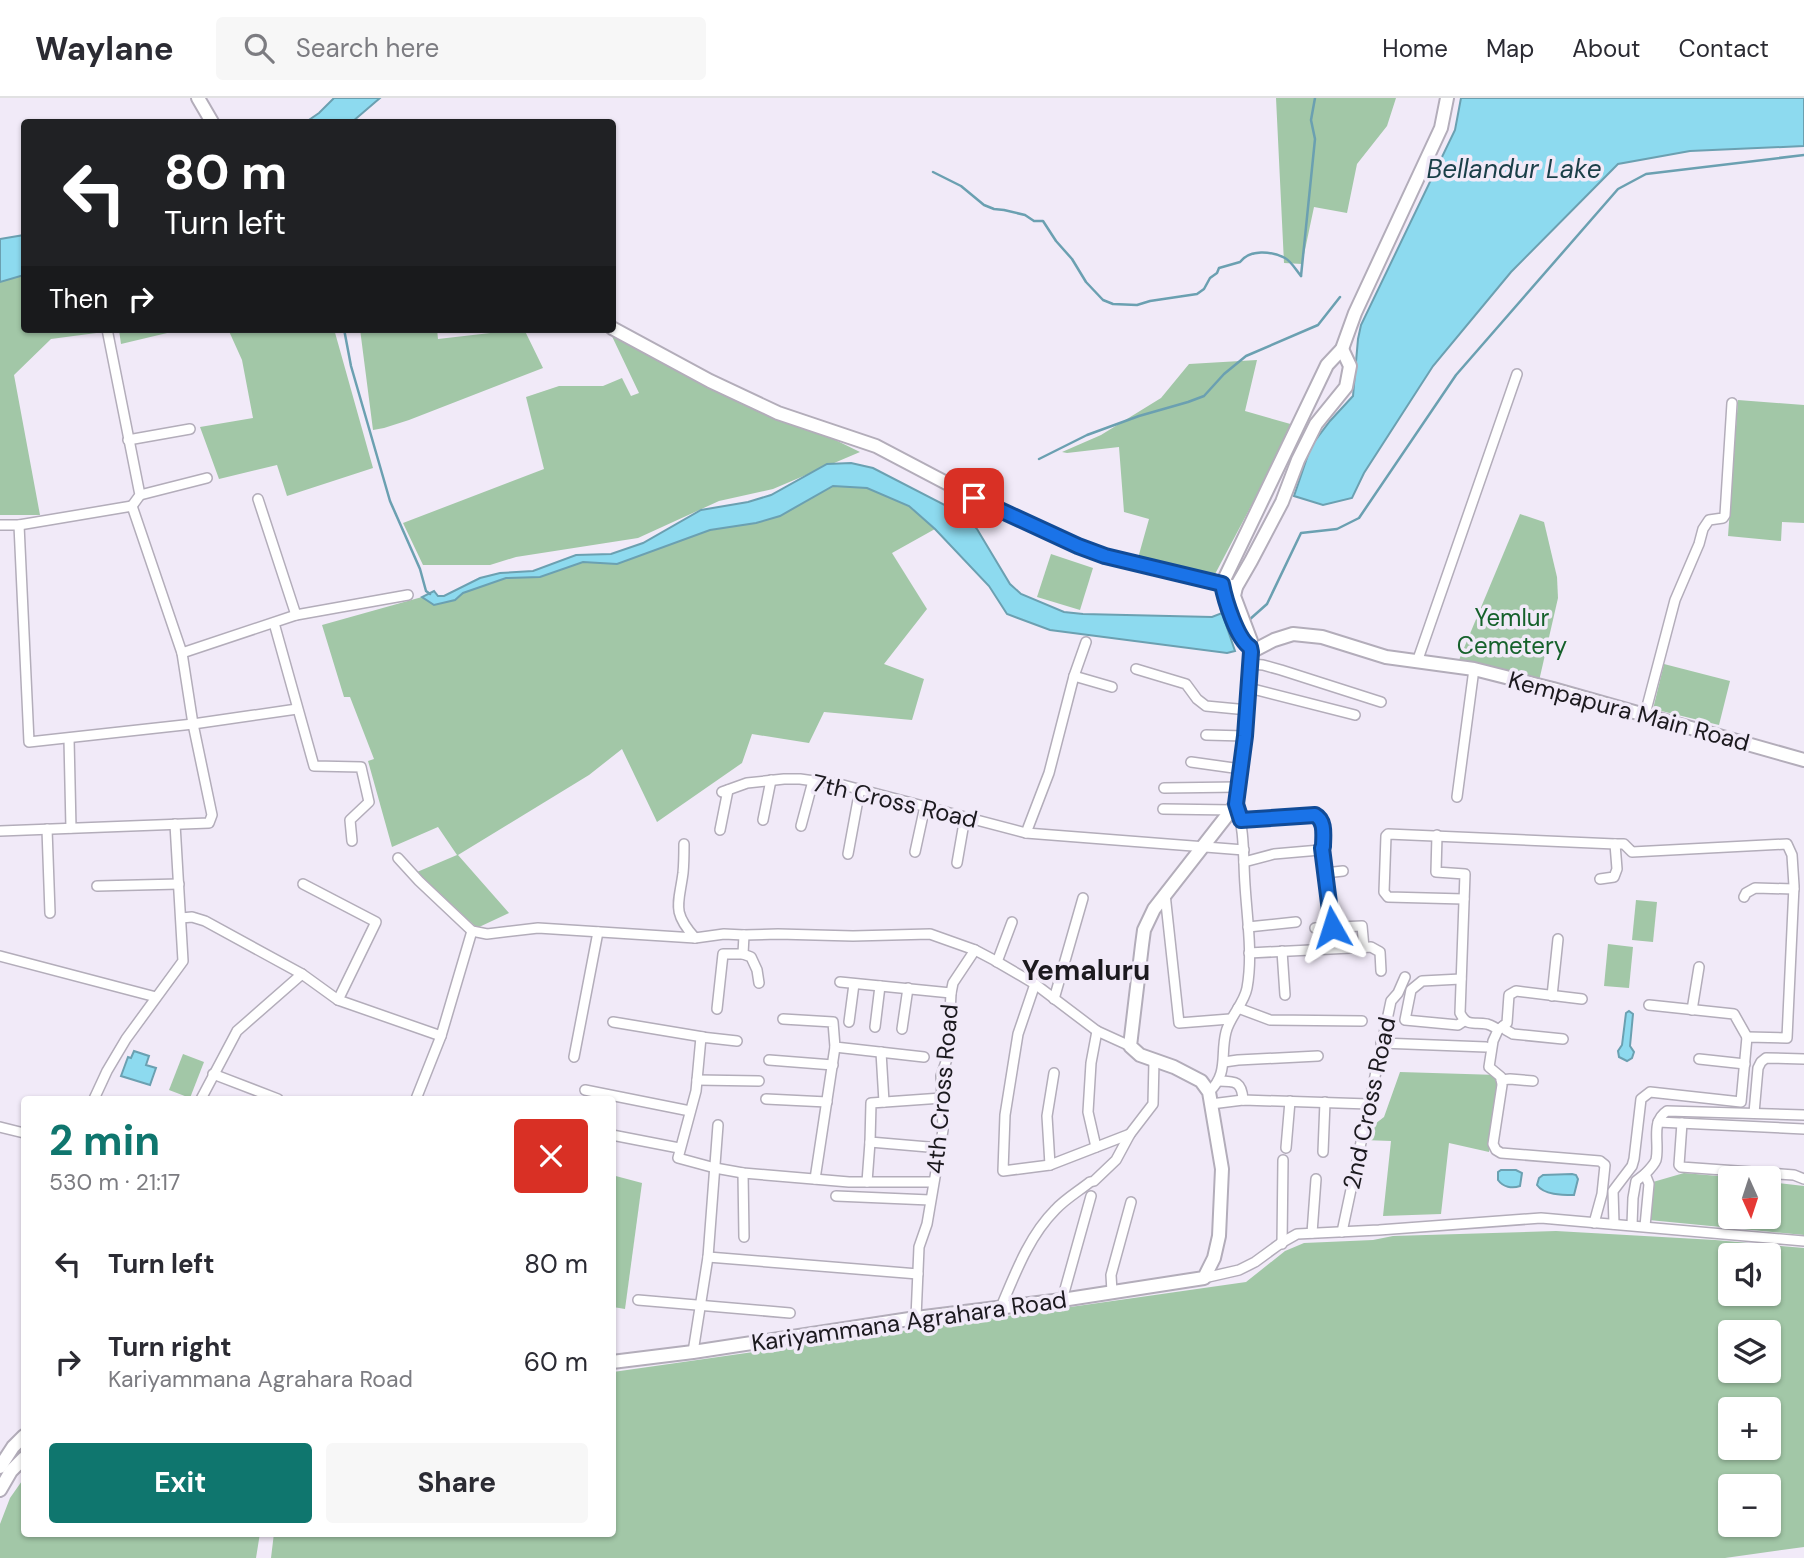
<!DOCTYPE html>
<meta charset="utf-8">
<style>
:root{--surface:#fff;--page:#f7f7f7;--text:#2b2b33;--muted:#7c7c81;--line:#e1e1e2;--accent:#0f766e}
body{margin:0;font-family:"DM Sans",sans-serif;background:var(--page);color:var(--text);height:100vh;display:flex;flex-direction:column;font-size:26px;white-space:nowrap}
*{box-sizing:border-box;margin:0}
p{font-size:23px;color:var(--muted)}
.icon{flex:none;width:38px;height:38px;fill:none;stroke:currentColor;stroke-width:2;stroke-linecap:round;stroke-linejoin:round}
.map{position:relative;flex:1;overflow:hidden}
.side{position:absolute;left:21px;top:998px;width:595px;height:441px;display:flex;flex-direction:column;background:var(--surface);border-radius:7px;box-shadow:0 2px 5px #0004}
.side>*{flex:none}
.banner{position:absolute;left:21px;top:21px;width:595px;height:214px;border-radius:7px;box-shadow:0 2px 5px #0004;background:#202124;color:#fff;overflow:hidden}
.needle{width:46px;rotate:177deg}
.tools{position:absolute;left:1718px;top:1068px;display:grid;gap:14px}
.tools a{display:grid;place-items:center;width:63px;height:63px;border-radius:7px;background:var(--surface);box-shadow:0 2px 5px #0004;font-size:35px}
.pin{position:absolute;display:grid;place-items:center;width:60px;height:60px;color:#fff;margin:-30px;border-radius:14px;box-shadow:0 4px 10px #0006}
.me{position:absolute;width:77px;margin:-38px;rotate:354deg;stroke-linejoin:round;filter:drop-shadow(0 0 5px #0008)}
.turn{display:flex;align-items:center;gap:24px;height:147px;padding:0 28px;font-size:32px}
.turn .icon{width:91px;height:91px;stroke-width:2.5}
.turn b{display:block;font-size:49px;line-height:60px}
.then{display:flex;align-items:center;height:66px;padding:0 28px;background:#0003;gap:14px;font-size:26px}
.round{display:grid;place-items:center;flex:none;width:74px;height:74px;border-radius:7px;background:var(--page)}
.headline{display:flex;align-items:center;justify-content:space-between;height:119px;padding:0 28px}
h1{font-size:42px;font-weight:700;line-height:52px;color:var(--accent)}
.button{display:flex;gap:14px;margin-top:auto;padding:14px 28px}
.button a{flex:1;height:80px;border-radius:7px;background:var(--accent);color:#fff;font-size:28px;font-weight:700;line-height:80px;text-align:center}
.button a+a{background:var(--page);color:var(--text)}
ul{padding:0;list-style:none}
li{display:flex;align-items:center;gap:21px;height:98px;padding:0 28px}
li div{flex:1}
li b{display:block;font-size:26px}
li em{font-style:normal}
header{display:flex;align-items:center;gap:42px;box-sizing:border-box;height:98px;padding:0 35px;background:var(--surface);border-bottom:2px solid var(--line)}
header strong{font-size:33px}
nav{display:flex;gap:38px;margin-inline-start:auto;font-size:24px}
.search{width:490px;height:63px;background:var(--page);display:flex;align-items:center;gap:18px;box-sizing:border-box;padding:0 24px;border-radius:7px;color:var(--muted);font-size:26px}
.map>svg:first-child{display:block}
.green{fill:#a2c7a7;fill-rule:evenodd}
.water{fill:#8ddaef;stroke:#6ba0b1;stroke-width:2}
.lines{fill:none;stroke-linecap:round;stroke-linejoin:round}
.stream{stroke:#6ba0b1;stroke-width:2.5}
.street-casing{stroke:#b3adba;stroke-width:12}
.secondary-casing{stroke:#b3adba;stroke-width:16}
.street{stroke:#fff;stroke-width:9}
.secondary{stroke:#fff;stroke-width:12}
.route-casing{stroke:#114b97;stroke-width:18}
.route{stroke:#1a73e8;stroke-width:12}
.labels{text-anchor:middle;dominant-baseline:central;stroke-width:7;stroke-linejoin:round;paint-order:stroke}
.park-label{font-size:24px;fill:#15612b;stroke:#f1eaf8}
.street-label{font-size:24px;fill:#1c1a1f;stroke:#f1eaf8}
.water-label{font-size:26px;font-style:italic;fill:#1a3f48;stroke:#f1eaf8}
.quarter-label{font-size:28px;font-weight:bold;fill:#1c1a1f;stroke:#f1eaf8}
</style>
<header>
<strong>Waylane</strong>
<div class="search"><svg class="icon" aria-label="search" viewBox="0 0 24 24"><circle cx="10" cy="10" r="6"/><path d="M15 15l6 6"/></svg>Search here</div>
<nav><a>Home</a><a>Map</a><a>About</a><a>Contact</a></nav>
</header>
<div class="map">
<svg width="1804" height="1460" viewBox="0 0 1804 1460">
<rect width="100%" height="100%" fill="#f1eaf8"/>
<g class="green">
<path d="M1276,0H1396L1387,28L1357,66L1347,115L1314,109L1302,166L1284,165Z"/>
<path d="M24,177V231H184L121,246L119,232L51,241L14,277L40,417H0V184Z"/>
<path d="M228,231H334L373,370L287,398L277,367L219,381L200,329L253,320L242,262Z"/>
<path d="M360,231H437L438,241L524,231L543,270L409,322L384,330L373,332Z"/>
<path d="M609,232L860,354L773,391L719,403L638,440L516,459L490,467H423L403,425L544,371L526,299L559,288H603L622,280L631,298L639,295Z"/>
<path d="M1257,262L1245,313L1294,327L1214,478L1138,460L1149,421L1124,414L1119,349L1067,355L1062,354L1101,337L1161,300L1189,266Z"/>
<path d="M1738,302L1804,307V425L1782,424L1781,443L1728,438Z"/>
<path d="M833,388L867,390L909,408L935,431L892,455L927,511L884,566L924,581L912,622L824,614L809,645L752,636L742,665L657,724L622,651L589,677L458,757L509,815L477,830L417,774L457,757L438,729L392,749L368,663L374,661L350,599H344L322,527L422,499L434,507L455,502L463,495L506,480L540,479L583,464L617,466L710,432L756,425L780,418Z"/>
<path d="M1520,416L1544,424L1557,479L1558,500L1539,583L1459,562Z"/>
<path d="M1051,456L1093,470L1080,512L1037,499Z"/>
<path d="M1664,566L1730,583L1719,627L1653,611Z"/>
<path d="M1636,802L1657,804L1653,844L1632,842Z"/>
<path d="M1608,846L1633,849L1629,890L1604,888Z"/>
<path d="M183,956L204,964L190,1000L169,992Z"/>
<path d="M1400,974L1498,977L1489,1054L1449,1045L1441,1116L1383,1118L1391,1043L1364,1042L1366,1033L1384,1019Z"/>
<path d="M1684,1075L1741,1080H1731V1118H1769V1084L1804,1088V1137L1649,1122L1650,1096L1653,1084Z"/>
<path d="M612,1077L642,1085L625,1211L613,1209Z"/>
<path d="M1556,1133L1715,1142L1804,1150V1449L1725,1460H271L274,1435H612L613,1274L1246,1184L1285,1153L1304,1145L1373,1142L1393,1138ZM1731,1157H1769V1195H1731ZM1731,1234H1769V1272H1731ZM1731,1311H1769V1349H1731ZM1731,1388H1769V1426H1731Z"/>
<path d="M24,1380V1435H260L256,1460H0V1426L10,1400Z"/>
</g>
<g class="water">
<path d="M334,0H380L352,24H306L319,15Z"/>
<path d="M1461,0H1804V48L1690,53L1618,66L1511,174L1433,268L1364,375L1352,400L1323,407L1294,398L1311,348L1330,323L1353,298L1358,241L1361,227L1455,32Z"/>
<path d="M24,137V177L0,184V141Z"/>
<path d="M851,365L873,370L964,417L977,431L1010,486L1021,496L1064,514L1083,516L1212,519L1222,515L1235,553L1227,555L1050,532L1007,516L989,488L935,431L909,408L867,390L833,388L780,418L756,425L710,432L617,466L583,464L540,479L506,480L463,495L455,502L434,507L422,499L434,493L438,498H444L480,480L500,475L533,473L576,457L611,456L643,445L701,412L748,404L771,397L827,366Z"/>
<path d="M1629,913L1633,916L1630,948L1634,954L1632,960L1627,963L1619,959L1618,953L1622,947L1626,915Z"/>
<path d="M134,953L149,958L146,967L156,970L150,987L121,978L128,959L131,960Z"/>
<path d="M1501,1072H1516L1522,1075L1520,1088C1512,1091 1503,1089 1498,1082V1074Z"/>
<path d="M1572,1076L1576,1077L1578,1081L1574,1097C1562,1097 1544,1097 1537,1087L1539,1080L1543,1077Z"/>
</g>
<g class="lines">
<g class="stream">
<path d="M933,74L961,88L984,107L994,111L1004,112L1025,117L1034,123H1043L1056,143L1072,161L1086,184L1103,202L1113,206L1137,207L1150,203L1197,196L1204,191L1210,180L1217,175L1219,170L1240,164C1250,151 1271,153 1285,160C1291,163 1296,172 1301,178"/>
<path d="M1301,178L1315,41L1311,22L1315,0"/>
<path d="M344,231L351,268L390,403L420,471L426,493L430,496"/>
<path d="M1039,361L1087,337L1139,318L1188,304L1204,298L1224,276L1246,258L1318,227L1340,199"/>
<path d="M1249,522L1267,506L1301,435L1337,431L1359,420L1456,277L1618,91L1646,76L1804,57"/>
</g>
<defs>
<g id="street">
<path d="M107,231L140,397L132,408"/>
<path d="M128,342L190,331"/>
<path d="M140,397L207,380"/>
<path d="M0,427H19L132,408L182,555L193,626L212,717L209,725L0,733"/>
<path d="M19,427L29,644L193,626L297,611"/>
<path d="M296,517L408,497"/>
<path d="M274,525L314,668L361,669L369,704L350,722L352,743"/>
<path d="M182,555L296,517L258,401"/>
<path d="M1417,564L1517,276"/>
<path d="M1250,566L1263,567L1281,572L1381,604"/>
<path d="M1136,571L1186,586L1197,601L1206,608L1248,612"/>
<path d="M1074,578L1112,589"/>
<path d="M1249,590L1355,617"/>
<path d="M1645,616L1675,502L1699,446L1703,431L1709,422L1723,420L1725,417L1732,305"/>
<path d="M1206,637L1245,638"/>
<path d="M69,641L71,730"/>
<path d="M1191,664L1241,671"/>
<path d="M1164,690L1238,689"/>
<path d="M722,694L747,685L784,681H800L843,687L1026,735L1244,752"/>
<path d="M1457,699L1474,571"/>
<path d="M1163,711L1233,712"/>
<path d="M763,722L771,682"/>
<path d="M1241,722L1315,717L1320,719L1323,725V749L1320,752L1274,756L1244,764"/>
<path d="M801,728L813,683"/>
<path d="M47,731L50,815"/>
<path d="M720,732L728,692"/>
<path d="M1026,735L1049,675L1074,578L1086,544"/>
<path d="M1437,737L1436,774L1465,776L1460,915C1468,930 1473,923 1487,926C1490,927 1496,930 1498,932L1493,943L1489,969L1501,979L1502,987L1493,1046L1496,1052L1501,1055L1600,1063L1605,1067L1602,1096L1594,1125"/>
<path d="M684,746C684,755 684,765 683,775C679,806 671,813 695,840"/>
<path d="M1322,750L1332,829"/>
<path d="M915,754L925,708"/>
<path d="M848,756L860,691"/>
<path d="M398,760L419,783L472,833L487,836L538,830L695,840L724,836L744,837L778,836L853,838L930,836L975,852L994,862L1035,886L1097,933L1130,948"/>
<path d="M957,765L965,719"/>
<path d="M1325,775L1343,773"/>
<path d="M1600,781L1614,779L1617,771L1615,746"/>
<path d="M303,786L376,824L338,902"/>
<path d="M97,788L179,786"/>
<path d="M1165,796L1179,925L1230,921"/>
<path d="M1744,799L1746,795L1755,790L1794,791"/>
<path d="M1464,801L1388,799L1384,794L1386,738L1388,736L1615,746H1624L1632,754L1787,746L1792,757L1794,788L1787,940L1747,939L1741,1004L1650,994L1641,1001L1634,1061L1632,1068L1613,1093L1614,1126"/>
<path d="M181,820L192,819L205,823L302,876L338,902L441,938L416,1001"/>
<path d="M1248,829L1296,824"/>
<path d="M1315,830L1362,828L1364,850"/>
<path d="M744,837L743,856L751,859L757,872L759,885"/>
<path d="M1282,853L1285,897"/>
<path d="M1249,855L1371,849L1380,854L1381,873"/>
<path d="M0,858L156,899"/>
<path d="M997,864L1012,824"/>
<path d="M1461,881L1422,883L1411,892L1405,922L1458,927L1464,923"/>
<path d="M840,884L951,895"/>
<path d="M1035,886L1018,936L1005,1017L1003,1073L1050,1067L1130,1036"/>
<path d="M1552,898L1558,841"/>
<path d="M1054,901L1083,800"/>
<path d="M1649,907L1734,916L1747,939"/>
<path d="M1238,910L1270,922L1362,923"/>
<path d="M717,911L723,856H743"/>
<path d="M1692,912L1699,869"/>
<path d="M783,921L833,924L835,949L924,959"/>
<path d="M613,924L703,939"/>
<path d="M849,924L854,886"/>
<path d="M1503,928L1506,932L1513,936L1563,941"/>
<path d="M875,929L880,888"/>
<path d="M902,931L908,890"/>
<path d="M1498,932L1507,925L1509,897L1516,893L1582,901"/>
<path d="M441,938L472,833"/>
<path d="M737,943L701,939L696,993L678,1060L715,1070L743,1075L849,1084H933"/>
<path d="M1381,945L1486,949"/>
<path d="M881,954L884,1004"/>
<path d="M574,959L598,834"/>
<path d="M1699,961L1745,966"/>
<path d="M769,962L833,967"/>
<path d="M1224,964L1238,962L1318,958"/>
<path d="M213,976L278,1001"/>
<path d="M697,982L759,983"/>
<path d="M1501,982L1510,981L1533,983"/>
<path d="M1219,983C1236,983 1242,984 1243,1002"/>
<path d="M585,992L690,1013"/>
<path d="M1209,994C1229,975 1220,957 1226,934C1230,918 1244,906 1247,890C1253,857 1247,820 1245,787C1243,760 1245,732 1236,706"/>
<path d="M94,1001L107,973L126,941L183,863L175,726"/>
<path d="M201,1001L237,933L302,876"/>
<path d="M766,1001L827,1004"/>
<path d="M1211,1006L1243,1002L1369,1006"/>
<path d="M1754,1015L1758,970L1761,964L1766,960L1804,961"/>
<path d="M1658,1024L1804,1031"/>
<path d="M1682,1025L1679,1067L1681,1069L1794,1077L1804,1081"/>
<path d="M0,1029L24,1035"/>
<path d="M612,1037L679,1050"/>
<path d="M1096,1049L1088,1014L1091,965L1097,933"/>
<path d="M940,1050L870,1044L871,1005L942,1000"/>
<path d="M1286,1050L1290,1003"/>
<path d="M1323,1054L1325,1004"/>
<path d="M1050,1067L1047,1018L1054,975"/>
<path d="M743,1075L744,1139"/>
<path d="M1645,1076C1649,1072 1654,1067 1656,1062C1660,1045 1650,1024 1667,1013L1804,1017"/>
<path d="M815,1081L835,949"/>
<path d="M867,1084L870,1044"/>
<path d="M836,1098L930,1102"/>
<path d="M1632,1127L1633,1100L1636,1083L1645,1076L1649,1086L1645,1128"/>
<path d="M1342,1134L1391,903L1398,895L1405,879"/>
<path d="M1312,1135L1316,1081"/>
<path d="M1282,1146L1283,1062"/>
<path d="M708,1159L918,1176"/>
<path d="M1204,1180L1239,1172L1255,1164L1281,1145L1297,1136L1379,1132L1541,1120L1804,1143"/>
<path d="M1112,1194L1111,1177L1131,1104"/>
<path d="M638,1202L790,1215"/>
<path d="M1062,1202L1091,1098"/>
<path d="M1001,1209C1015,1176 1029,1138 1055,1112C1065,1101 1079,1093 1090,1084L1094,1083L1116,1062L1130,1036L1153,1006L1154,963"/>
<path d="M916,1220L919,1149L927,1126L943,1032L941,978L948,958L951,895L953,885L975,852"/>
<path d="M693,1254L708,1159L718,1027"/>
</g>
<g id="secondary">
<path d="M198,0L212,24"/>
<path d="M612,230L710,283L778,315L876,348L973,399L1078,448L1105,458L1236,489"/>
<path d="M1241,540L1228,512L1222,486L1327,267L1342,251L1355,215L1441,30L1447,0"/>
<path d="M1251,554L1274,542L1293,536L1322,539L1386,559L1474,571L1553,591L1804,662"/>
<path d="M612,1264L693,1254L916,1220L1062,1202L1204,1180L1214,1160L1219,1138L1222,1071L1209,994L1201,983L1174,969L1140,957L1130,948L1142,847L1144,832L1154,811L1236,706L1245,638L1251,554V543L1234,498L1236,489L1251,463L1282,404L1298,362L1316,326L1346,289L1350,268L1342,251"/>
<path d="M0,1369L13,1349L24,1338"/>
<path d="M0,1392L11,1373L24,1360"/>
</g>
</defs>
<use href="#street" class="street-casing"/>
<use href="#secondary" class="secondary-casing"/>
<use href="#street" class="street"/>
<use href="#secondary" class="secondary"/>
</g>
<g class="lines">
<defs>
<path id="route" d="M974,400L1078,448L1105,458L1222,486C1225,502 1237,541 1250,549L1251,554L1245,638L1236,706L1241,722L1315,717C1326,723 1323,738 1323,749L1322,750L1332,829"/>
</defs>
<use href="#route" class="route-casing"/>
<use href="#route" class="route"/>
</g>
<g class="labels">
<g class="park-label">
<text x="1512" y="519">Yemlur<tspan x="1512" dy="28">Cemetery</tspan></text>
</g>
<g class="street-label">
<text transform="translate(1629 613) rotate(15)">Kempapura Main Road</text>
<text transform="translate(895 703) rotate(13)">7th Cross Road</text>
<text transform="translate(942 991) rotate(-85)">4th Cross Road</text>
<text transform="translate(1369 1005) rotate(-78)">2nd Cross Road</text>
<text transform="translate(909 1223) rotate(-8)">Kariyammana Agrahara Road</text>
</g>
<g class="water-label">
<text x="1514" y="71">Bellandur Lake</text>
</g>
<g class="quarter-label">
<text x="1086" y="872">Yemaluru</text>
</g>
</g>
</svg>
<div class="tools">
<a><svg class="needle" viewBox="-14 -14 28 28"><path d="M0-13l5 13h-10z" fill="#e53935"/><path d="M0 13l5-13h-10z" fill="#7c7c81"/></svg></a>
<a><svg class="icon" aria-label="sound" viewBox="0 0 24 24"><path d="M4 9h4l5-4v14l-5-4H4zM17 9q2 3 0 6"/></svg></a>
<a><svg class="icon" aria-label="layers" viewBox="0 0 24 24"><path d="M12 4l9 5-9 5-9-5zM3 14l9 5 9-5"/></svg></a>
<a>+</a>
<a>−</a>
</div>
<div class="pin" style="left:974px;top:400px;background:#d93025"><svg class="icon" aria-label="arrive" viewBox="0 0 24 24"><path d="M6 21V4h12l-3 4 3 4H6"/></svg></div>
<svg class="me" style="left:1332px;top:829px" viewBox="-20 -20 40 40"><path d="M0-17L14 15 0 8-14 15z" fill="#1a73e8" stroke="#fff" stroke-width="4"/></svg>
<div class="banner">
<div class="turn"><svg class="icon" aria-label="left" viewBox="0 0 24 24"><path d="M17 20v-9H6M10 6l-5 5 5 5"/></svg><div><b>80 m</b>Turn left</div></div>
<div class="then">Then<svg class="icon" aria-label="right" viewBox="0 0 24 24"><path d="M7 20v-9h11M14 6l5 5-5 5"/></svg></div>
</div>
<section class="side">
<div class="headline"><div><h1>2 min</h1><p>530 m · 21:17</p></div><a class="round" style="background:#d93025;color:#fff"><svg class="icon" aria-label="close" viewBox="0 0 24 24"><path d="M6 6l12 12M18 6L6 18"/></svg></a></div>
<ul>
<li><svg class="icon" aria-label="left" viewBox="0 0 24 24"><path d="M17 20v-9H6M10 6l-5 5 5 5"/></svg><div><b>Turn left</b></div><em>80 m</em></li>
<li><svg class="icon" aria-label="right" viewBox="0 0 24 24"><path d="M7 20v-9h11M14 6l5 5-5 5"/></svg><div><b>Turn right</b><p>Kariyammana Agrahara Road</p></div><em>60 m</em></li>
</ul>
<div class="button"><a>Exit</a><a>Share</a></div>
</section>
</div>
